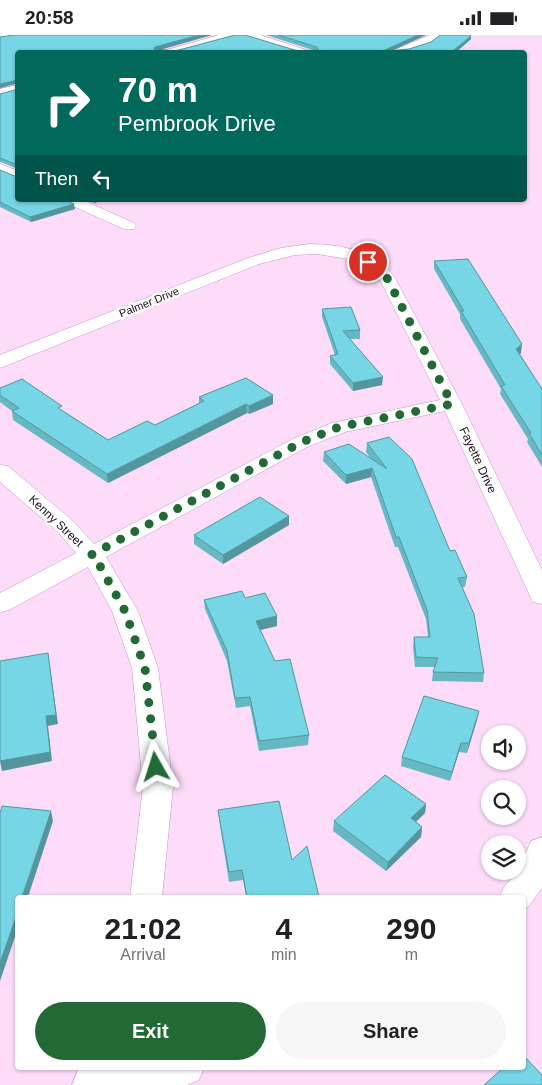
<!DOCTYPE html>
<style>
:root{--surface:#fff;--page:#f6f6f6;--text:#202124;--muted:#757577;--accent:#236936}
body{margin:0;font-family:Helvetica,sans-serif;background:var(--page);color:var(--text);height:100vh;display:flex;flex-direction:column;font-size:19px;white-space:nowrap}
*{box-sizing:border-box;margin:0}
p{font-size:16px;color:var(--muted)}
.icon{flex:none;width:28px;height:28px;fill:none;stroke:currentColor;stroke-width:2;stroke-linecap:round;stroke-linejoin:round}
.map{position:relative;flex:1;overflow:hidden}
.details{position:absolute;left:15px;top:860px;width:511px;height:175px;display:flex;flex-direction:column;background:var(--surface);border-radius:5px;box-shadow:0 1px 4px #0004}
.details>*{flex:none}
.hud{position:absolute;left:15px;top:15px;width:512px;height:152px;border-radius:5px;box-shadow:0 1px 4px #0004;background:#00695c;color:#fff;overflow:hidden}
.tools{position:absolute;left:481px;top:690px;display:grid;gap:10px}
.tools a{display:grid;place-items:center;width:45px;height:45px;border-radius:50%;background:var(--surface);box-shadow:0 1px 4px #0004;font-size:25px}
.pin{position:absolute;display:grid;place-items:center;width:42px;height:42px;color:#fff;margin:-21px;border:2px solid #fff;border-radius:50%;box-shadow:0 1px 5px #0007}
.me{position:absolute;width:55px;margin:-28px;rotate:354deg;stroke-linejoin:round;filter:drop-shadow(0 0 4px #0008)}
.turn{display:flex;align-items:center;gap:18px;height:105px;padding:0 20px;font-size:22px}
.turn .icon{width:65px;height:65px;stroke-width:2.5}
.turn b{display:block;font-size:35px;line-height:42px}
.then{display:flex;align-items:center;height:48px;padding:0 20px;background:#0003;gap:10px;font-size:19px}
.eta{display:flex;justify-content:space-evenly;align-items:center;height:85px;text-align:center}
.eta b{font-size:30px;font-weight:600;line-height:35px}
.primary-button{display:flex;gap:10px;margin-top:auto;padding:10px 20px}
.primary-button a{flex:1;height:58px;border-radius:30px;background:var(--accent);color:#fff;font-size:20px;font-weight:600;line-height:58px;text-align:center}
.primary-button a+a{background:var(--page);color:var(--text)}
.status{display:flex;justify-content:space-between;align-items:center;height:35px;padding:0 25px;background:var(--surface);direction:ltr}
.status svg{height:14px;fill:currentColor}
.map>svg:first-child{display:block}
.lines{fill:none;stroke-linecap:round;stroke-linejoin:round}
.street-casing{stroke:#c895c4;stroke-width:1}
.street{fill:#fff;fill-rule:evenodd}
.wall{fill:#66b8c5}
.shaded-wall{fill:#5396a0}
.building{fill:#77d6e5;stroke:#5396a0}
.route{stroke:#236936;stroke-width:9;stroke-dasharray:0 16.2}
.labels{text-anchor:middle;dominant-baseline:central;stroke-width:5;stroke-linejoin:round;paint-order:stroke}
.far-street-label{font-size:11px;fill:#1e0b1d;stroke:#fff}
.street-label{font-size:12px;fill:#1e0b1d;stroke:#fff}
</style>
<div class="status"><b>20:58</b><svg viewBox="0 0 49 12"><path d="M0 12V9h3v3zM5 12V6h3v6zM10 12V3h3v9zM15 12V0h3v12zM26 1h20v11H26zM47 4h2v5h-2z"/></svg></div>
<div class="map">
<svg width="542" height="1050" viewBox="0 0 542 1050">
<rect width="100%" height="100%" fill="#fddcf9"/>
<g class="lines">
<defs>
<g id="street">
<path d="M0,0H16L14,2L0,5Z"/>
<path d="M219,0H236L234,2L175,18H156Z"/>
<path d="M244,0H260L316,18H298L246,2Z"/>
<path d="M430,0H441C429,14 405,18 387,18Z"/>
<path d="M18,50V57L0,61V54Z"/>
<path d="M0,129L18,136V145L0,138Z"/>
<path d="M64,165H83L134,188L136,191L134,194H124L66,168Z"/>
<path d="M309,209C340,209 377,216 395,243L462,369L542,535V569L533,567L530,561L445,376L345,397L309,411L106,522L138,576L158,633L173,752L162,862H130L143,752L132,633L112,576L88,532L9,575L0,577V558L76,518L57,496L0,447V430L8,431L73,486L94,509L295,403L332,388L440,365L380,245L373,236L348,224L317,219L295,220L259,229L0,333V320L248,223L281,213Z"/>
<path d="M542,802V853L528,872L524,874V862H500L504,852L518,836L531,806Z"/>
<path d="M79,1032H204L199,1045L187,1050H72Z"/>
</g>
</defs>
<use href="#street" class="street-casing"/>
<use href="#street" class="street"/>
</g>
<g class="wall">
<path d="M14,0H212L160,15L175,16H298L313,15L266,0H426L391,16L409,14L471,4L455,18H18V48L0,53Z"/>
<path d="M18,54V134L1,127L0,128V59Z"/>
<path d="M0,135L75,174L31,187L0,172Z"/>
<path d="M87,165H105L94,168Z"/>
<path d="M434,226L521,318L520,319L542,354V432L527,407L528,404L500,359L501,354L460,284V279L434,234Z"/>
<path d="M322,274L360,295V304H350L382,350L353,356L330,329V321L335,320L322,282Z"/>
<path d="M0,353L62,375L108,405L155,390L199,368V362L273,360V369L249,379L247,378L108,448L13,385L12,376L0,367Z"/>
<path d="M367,408L450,516L467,542L465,552H462L484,638L483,647L432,646L433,637L435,632H415L413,612L414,602H428L426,584L398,512H395L371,442L346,449L323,426L324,417L371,424L366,417Z"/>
<path d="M289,481V490L223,529L194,509V500Z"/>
<path d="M245,563L277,591L260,595L309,700L308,710L259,716L250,671L236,673L227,626L205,574L204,565Z"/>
<path d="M477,685L467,718L459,717L450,746L401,731L402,722Z"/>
<path d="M426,769L425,778L416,787L422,792L421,802L386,836L333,796L334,786Z"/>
<path d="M218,775L292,825L319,862H246L243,845L229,847L219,784Z"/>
</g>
<g class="shaded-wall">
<path d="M199,0H212L155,16L154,14L155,12Z"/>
<path d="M418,0H426L387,18L385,15Z"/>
<path d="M471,1V4L455,18H446Z"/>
<path d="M17,44L18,48L0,53V49Z"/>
<path d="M94,165H105L94,168Z"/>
<path d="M74,169L75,174L31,187L30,182Z"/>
<path d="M522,309L521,318L515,322L516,314Z"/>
<path d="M383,342L382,350L353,356V348Z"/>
<path d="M273,360V369L249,379V371Z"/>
<path d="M246,369L247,378L108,448L107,439Z"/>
<path d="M372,433L371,442L346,449V440Z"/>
<path d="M289,481V490L223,529V520Z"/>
<path d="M277,581V591L256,596V586Z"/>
<path d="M48,618L58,689L48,691L52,726L2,736L0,726L46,681Z"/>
<path d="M479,676L477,685L467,718L469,708Z"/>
<path d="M461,708L459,717L450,746L452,737Z"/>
<path d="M426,769L425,778L409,793L411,783Z"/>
<path d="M51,776L53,786L28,862H22Z"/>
<path d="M422,792L421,802L386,836L388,827Z"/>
<path d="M18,876V893L0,946V928Z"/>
</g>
<g class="building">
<path d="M14,0H199L155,12L154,14L175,16L235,0H245L298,16L318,15L317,12L278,0H418L385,15L387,16L409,14L431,7L440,0H468L471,1L454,15L446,18H18V45L0,49V2Z"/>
<path d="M18,54V130L0,123V59Z"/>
<path d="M0,135L17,142H18V165H65L74,169L30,182L0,167Z"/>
<path d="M468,224L522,309L516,314L542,354V420L529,398H531L501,351L505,350L461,276H464L434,226Z"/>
<path d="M351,272L360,295L343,296L383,342L353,348L330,321L338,319L322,274Z"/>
<path d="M246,343L273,360L249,371L246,369L107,439L12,376L19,373L0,360V353L22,344L62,371L58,373L108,405L147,386L155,390L204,366L199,362Z"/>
<path d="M389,402L412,424L450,516L455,515L467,542L458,543L474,579L484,638L433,637L438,623L416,622L414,602H430L427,575L399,502H396L372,433L346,440L324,417L349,409L387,434L367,408Z"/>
<path d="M260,462L289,481L223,520L194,500Z"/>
<path d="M242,556L245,563L265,558L277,581L256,586L275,626L290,624L309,700L259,706L250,662L235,663L227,616L204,565Z"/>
<path d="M48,618L56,680L46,681L50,717L0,726V626Z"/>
<path d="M424,661L479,676L469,708H461L452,737L402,722Z"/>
<path d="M385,740L426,769L411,783L422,792L388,827L334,786Z"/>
<path d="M279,766L292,825L307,811L319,862H247L242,835L229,837L218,775Z"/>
<path d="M2,771L51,776L22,862H18V876L0,928V778Z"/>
<path d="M524,1021L542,1040V1050H484L504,1032H524Z"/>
</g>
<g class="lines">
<path class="route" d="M156,732L145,633L125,576L100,531L91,520L302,407L339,392L452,369L387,243L378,232L368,227"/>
</g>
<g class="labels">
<g class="far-street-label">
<text transform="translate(149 267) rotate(-22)">Palmer Drive</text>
</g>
<g class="street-label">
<text transform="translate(478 425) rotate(65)">Fayette Drive</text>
<text transform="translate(56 486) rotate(43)">Kenny Street</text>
</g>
</g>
</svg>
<div class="tools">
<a><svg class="icon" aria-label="sound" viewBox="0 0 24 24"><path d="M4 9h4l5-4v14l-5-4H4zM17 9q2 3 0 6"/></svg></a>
<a><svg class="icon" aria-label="search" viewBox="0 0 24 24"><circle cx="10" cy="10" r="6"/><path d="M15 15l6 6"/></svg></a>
<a><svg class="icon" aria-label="layers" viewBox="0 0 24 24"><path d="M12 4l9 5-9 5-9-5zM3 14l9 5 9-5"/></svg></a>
</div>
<div class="pin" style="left:368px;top:227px;background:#d93025"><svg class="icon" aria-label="arrive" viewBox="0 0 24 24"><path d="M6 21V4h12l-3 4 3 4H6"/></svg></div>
<svg class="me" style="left:156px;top:732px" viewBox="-20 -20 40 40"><path d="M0-17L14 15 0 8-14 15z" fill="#236936" stroke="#fff" stroke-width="4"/></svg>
<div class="hud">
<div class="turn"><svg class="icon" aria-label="right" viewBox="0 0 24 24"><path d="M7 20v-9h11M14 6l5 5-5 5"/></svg><div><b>70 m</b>Pembrook Drive</div></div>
<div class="then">Then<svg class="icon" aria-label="left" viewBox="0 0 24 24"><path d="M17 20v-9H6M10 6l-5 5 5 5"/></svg></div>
</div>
<section class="details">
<div class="eta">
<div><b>21:02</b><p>Arrival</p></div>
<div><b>4</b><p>min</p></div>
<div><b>290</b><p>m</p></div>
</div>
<div class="primary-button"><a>Exit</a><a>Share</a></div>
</section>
</div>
